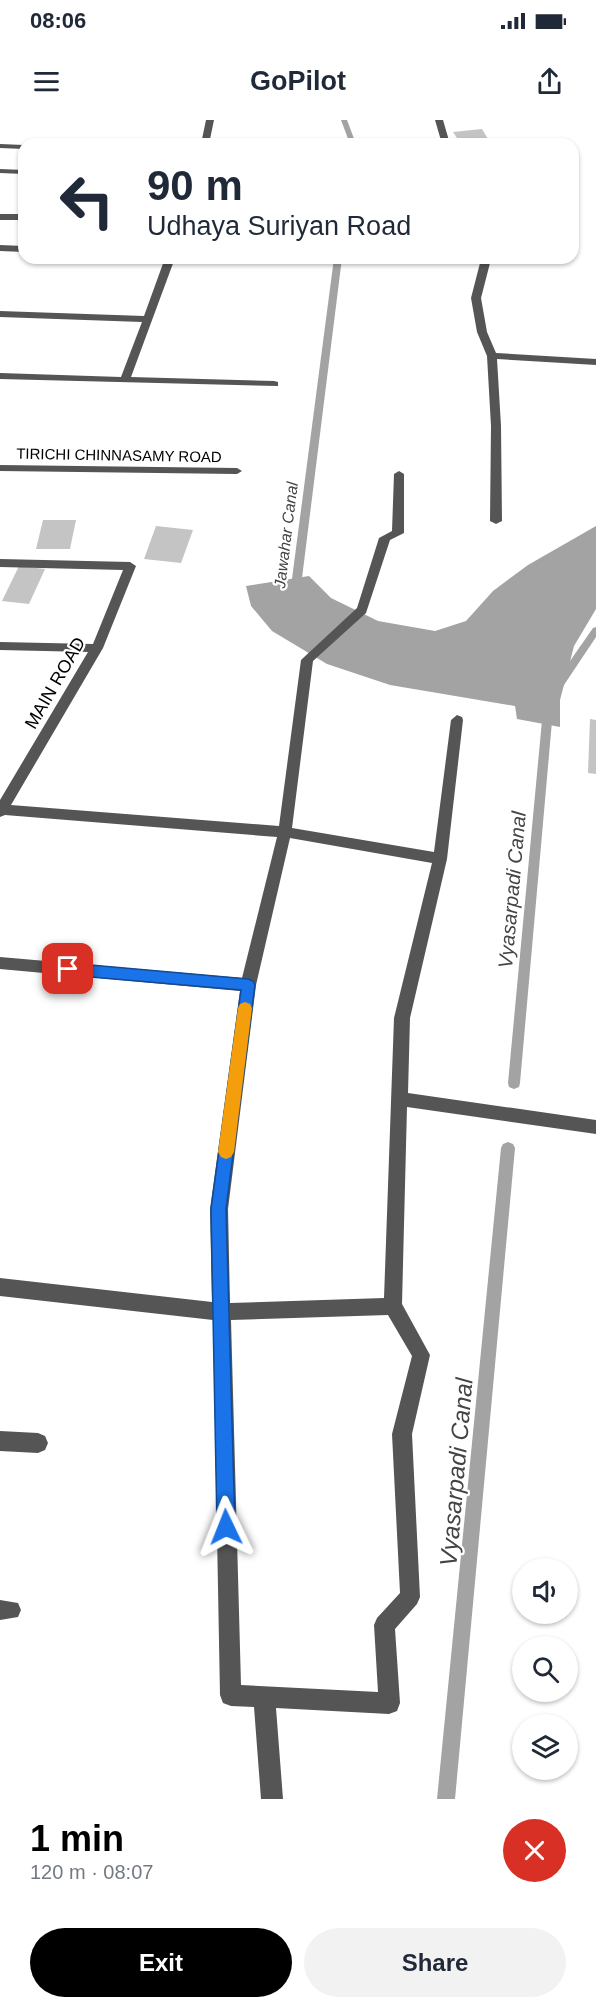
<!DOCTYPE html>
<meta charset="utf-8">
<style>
:root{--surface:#fff;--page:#f2f2f3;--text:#1f2937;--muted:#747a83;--accent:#000}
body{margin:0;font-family:Arial,sans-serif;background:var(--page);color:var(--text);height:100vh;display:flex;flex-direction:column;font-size:22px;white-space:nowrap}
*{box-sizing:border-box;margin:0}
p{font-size:20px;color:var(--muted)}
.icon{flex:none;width:33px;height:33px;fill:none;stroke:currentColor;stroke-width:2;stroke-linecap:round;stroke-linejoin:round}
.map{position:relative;height:1679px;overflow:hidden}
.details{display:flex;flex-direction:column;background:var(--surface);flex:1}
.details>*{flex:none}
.banner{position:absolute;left:18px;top:18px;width:561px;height:126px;border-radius:18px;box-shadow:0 2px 4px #0004;background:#fff;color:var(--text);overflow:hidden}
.fabs{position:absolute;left:512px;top:1438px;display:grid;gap:12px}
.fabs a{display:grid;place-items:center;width:66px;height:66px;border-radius:50%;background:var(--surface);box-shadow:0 2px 4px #0004;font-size:30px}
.pin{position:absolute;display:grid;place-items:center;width:51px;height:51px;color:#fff;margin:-26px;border-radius:12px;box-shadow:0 3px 9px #0006}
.me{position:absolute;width:66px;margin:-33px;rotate:358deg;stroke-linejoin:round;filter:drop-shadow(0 0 4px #0008)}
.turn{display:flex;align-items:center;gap:21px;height:126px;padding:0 30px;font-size:27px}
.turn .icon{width:78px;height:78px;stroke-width:2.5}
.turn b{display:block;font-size:42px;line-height:51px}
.round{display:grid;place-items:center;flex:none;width:63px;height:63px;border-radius:32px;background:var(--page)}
.head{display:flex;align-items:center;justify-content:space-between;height:102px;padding:0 30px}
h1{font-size:36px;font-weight:800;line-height:45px;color:var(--accent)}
.action{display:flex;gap:12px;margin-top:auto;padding:12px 30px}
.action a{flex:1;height:69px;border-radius:36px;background:var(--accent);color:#fff;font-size:24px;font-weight:800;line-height:69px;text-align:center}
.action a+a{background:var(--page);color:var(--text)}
.status{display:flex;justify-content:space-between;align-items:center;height:42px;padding:0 30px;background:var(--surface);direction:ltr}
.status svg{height:16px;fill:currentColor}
header{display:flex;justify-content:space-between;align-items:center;height:78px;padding:0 30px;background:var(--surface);font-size:27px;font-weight:800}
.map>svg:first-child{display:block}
.water{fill:#a3a3a3}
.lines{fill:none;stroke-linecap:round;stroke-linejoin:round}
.stream{fill:#a3a3a3;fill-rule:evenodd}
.building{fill:#c4c4c4}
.minor{fill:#555;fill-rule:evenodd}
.route{fill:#1a73e8;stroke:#114b97;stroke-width:1.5}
.slow{fill:#f59e0b}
.labels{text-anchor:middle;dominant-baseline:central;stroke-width:4.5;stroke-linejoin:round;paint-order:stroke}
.far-street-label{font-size:15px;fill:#000;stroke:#fff}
.far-water-label{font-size:16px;font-style:italic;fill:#444;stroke:#fff}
.street-label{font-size:18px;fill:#000;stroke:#fff}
.water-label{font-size:20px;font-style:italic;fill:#444;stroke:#fff}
.near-water-label{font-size:24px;font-style:italic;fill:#444;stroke:#fff}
</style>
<div class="status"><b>08:06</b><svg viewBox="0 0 49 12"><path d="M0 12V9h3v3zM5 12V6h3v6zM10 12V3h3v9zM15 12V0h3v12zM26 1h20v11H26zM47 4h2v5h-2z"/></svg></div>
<header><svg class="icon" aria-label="menu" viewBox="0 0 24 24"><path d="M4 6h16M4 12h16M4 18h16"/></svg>GoPilot<svg class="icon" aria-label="share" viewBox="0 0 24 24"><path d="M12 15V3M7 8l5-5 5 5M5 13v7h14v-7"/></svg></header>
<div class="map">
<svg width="596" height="1679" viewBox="0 0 596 1679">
<rect width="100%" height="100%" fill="#fff"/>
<path class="water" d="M596,406V489L574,526L560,580V607L517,599L515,586L390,565L327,544L272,511L251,486L246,466L309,456L331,478L378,501L435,511L466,501L493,471L528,445Z"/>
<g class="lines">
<g class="stream">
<path d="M341,0H347L356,24H350Z"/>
<path d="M334,138H342L300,474L295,477L290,474Z"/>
<path d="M596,507V517L562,568H554V564L593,508Z"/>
<path d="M548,586L553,590L520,963L519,967L514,969L509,967L508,963L543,590Z"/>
<path d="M508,1022L513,1024L515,1028L455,1679H437L501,1028L503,1024Z"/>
</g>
</g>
<g class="building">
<path d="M482,9L488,19L459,21L453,12Z"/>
<path d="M43,400H76L70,429H36Z"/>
<path d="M156,406L193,410L181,443L144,439Z"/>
<path d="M19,446L45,449L29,484L2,481Z"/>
<path d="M590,599L596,600V654L588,653Z"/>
</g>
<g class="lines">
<g class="minor">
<path d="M206,0H214L209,24H201Z"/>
<path d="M435,0H443L450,24H442Z"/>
<path d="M0,24L24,25V29L0,28Z"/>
<path d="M0,49L24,50V54L0,53Z"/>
<rect x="0" y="94" width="24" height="6"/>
<path d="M0,125L24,126V132L0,131Z"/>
<path d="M165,138H175L131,257L274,261L278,262V266L0,259V253L121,257L142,202L0,197V191L144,196Z"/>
<path d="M478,138H488L490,143L481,178L487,212L496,233L596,239V245L497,239L501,306L502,401L496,404L490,401L491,306L487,236L477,212L471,178L480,143Z"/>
<path d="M0,345L237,348L242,351L237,354L0,351Z"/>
<path d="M399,351L404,354V413L390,420L366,493L313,541L292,708L434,732L451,600L457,595L462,597L463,600L447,739L410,898L408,973L596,1000V1014L407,987L402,1184L430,1235L412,1314L420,1477L417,1484L395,1509L400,1583L397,1591L389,1594L276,1588L283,1679H261L254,1587L231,1586L223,1583L220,1575L213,1200L0,1176V1158L212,1182L210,1089L240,871L0,849V837L242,858L277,717L5,695L0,697V680L88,532L0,530V522L93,524L123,450L0,447V439L130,442L136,446L103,528L11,685L279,706L301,540L357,488L379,418L392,411L394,354ZM290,718L432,743L394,898L384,1178L230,1183L228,1089L256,865ZM388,1195L412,1236L392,1314L400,1473L377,1498L374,1505L378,1572L241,1565L231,1200Z"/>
<path d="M0,1311L38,1313L45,1316L48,1323L45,1330L38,1333L0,1331Z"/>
<path d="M0,1480L18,1483L21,1490L18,1497L0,1500Z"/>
</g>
</g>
<path class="route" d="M68,843L248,859L253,861L255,865L226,1089L235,1407L233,1414L226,1416L220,1414L217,1407L211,1089L241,870L68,855L63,853L61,849L63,845Z"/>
<path class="slow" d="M245,882L250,884L252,888L234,1032L231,1037L226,1039L221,1037L218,1032L238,888L240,884Z"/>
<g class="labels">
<g class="far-street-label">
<text transform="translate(119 335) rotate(1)">TIRICHI CHINNASAMY ROAD</text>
</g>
<g class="far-water-label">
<text transform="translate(286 415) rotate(-83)">Jawahar Canal</text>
</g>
<g class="street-label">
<text transform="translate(55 563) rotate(-60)">MAIN ROAD</text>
</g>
<g class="water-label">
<text transform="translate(512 770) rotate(-85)">Vyasarpadi Canal</text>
</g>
<g class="near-water-label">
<text transform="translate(456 1352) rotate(-85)">Vyasarpadi Canal</text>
</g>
</g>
</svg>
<div class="fabs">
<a><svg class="icon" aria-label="sound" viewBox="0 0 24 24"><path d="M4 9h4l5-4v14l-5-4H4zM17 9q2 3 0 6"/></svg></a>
<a><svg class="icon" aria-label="search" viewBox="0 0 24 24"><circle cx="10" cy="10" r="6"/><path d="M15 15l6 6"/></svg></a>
<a><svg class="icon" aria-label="layers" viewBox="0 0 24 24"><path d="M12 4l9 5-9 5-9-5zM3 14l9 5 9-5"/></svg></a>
</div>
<div class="pin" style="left:68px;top:849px;background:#d93025"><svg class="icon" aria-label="arrive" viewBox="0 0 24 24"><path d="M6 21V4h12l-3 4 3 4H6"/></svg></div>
<svg class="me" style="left:226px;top:1407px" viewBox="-20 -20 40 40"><path d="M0-17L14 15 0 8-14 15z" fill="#1a73e8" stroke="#fff" stroke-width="4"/></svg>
<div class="banner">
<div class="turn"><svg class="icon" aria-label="left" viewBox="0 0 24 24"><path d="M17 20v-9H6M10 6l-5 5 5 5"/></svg><div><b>90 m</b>Udhaya Suriyan Road</div></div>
</div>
</div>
<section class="details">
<div class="head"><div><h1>1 min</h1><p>120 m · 08:07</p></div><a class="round" style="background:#d93025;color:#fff"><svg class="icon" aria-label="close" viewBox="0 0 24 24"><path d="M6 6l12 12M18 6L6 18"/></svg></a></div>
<div class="action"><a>Exit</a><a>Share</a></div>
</section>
